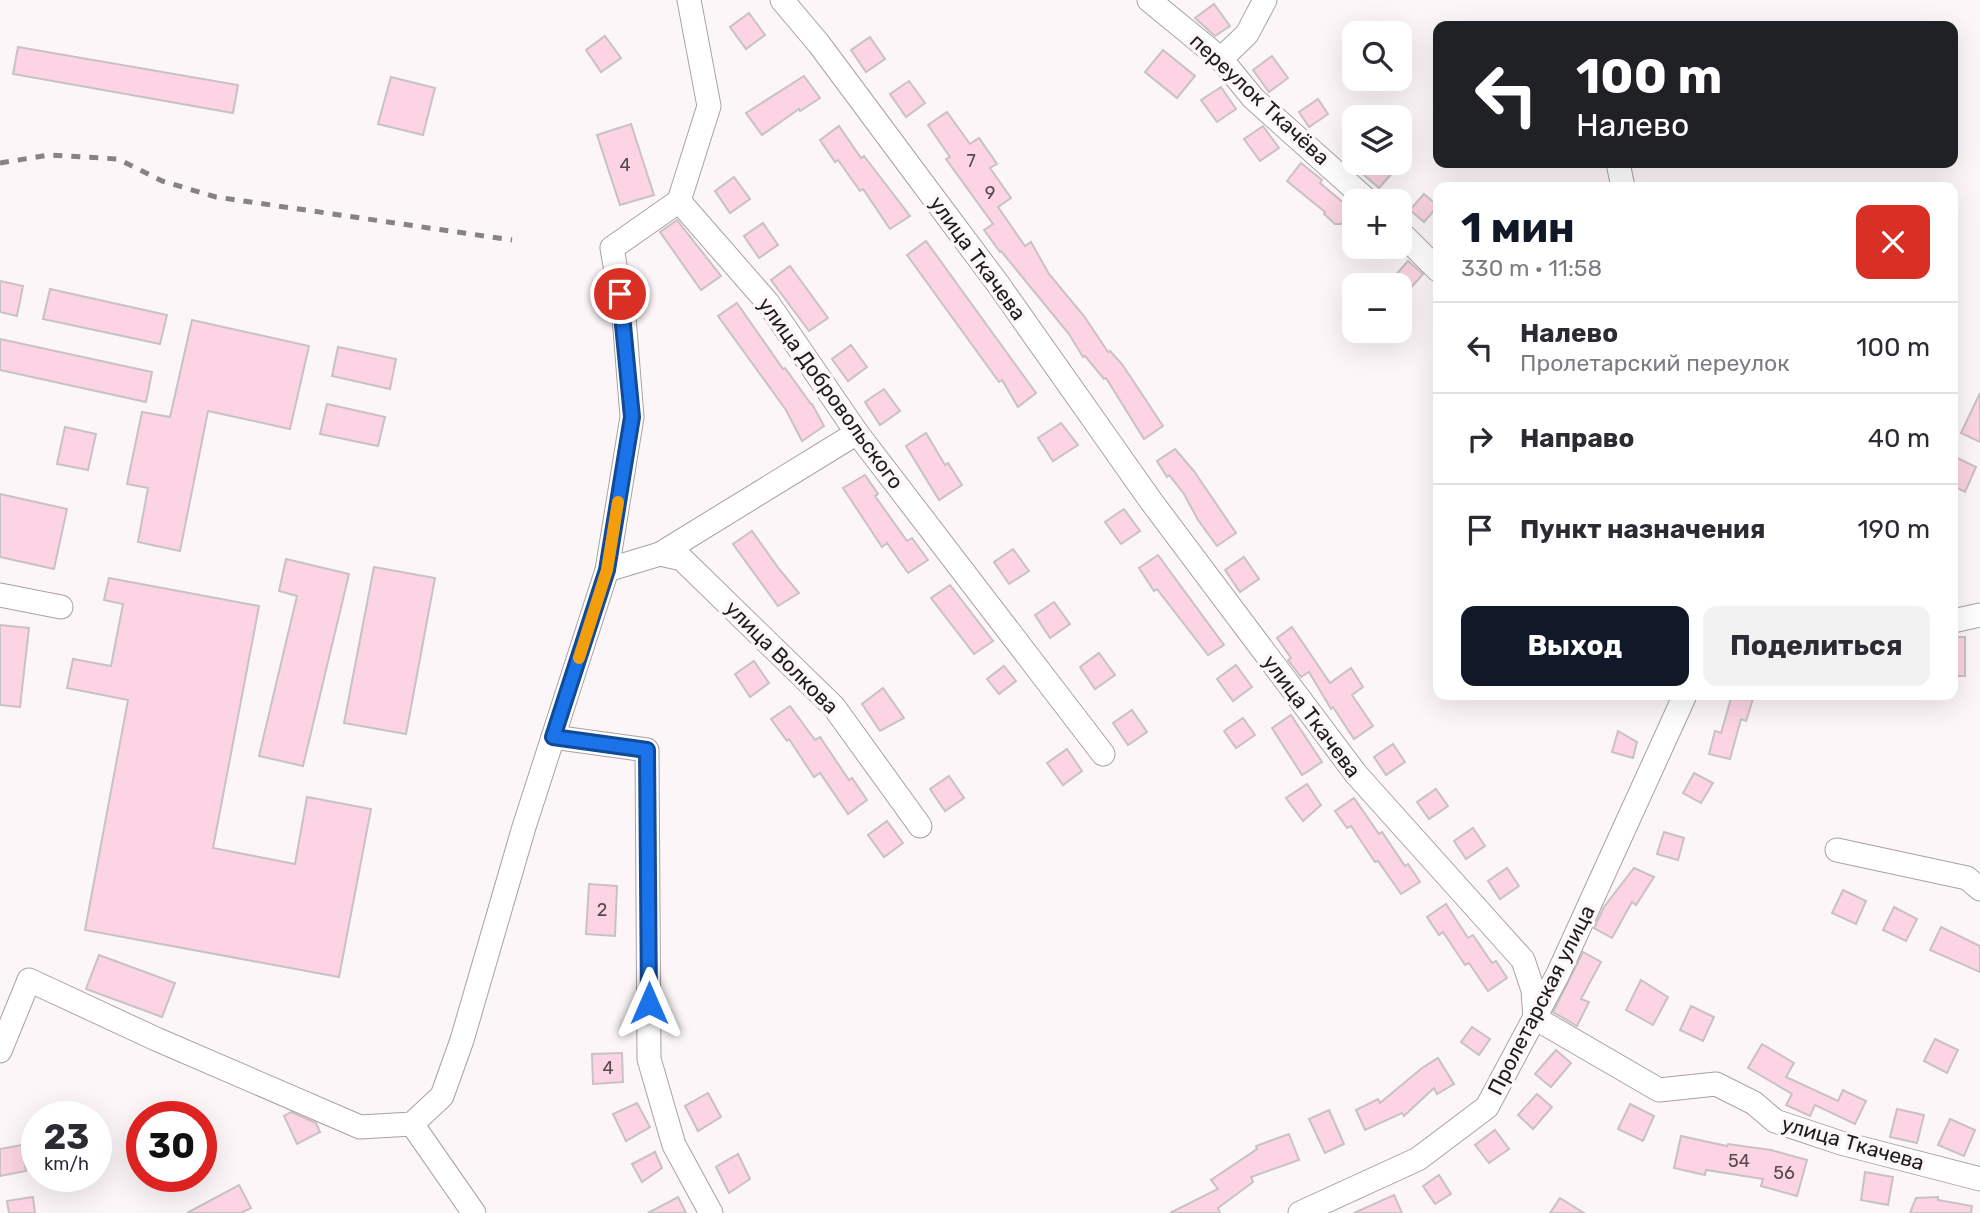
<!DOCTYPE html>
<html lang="ru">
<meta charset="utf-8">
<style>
:root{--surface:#fff;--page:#f2f2f3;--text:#2b2b33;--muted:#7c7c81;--line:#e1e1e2;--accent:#111827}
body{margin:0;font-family:Rubik,sans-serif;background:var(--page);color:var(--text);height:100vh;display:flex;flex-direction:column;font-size:26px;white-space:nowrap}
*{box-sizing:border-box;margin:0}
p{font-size:23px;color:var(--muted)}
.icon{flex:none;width:38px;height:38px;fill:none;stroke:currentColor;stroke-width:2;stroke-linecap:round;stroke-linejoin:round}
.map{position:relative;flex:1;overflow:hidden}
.details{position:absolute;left:1433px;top:182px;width:525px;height:518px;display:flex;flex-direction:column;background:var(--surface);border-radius:14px;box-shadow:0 7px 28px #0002}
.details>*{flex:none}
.banner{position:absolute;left:1433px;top:21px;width:525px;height:147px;border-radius:14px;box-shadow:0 7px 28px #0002;background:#202124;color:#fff;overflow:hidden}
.buttons{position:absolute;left:1342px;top:21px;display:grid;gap:14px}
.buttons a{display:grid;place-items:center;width:70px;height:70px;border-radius:14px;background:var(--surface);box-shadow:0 7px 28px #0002;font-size:35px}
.speed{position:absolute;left:21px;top:1101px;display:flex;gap:14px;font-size:35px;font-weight:700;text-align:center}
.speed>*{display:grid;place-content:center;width:91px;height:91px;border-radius:50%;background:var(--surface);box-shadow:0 7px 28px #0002;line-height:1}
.speed small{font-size:18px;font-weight:400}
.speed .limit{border:10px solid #d22;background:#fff;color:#111}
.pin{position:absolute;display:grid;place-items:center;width:60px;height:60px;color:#fff;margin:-30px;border:4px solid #fff;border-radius:50%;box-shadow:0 2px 7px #0007}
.me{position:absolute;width:77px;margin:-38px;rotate:0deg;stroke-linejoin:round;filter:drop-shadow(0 0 5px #0008)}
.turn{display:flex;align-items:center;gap:24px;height:147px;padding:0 28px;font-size:32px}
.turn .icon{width:91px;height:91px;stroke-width:2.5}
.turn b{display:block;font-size:49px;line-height:60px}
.round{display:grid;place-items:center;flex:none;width:74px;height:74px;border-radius:14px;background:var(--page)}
.head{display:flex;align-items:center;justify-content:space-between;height:119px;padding:0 28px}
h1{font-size:42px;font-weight:700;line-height:52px;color:var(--accent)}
.button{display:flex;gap:14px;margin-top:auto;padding:14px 28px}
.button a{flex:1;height:80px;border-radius:14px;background:var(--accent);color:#fff;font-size:28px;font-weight:700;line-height:80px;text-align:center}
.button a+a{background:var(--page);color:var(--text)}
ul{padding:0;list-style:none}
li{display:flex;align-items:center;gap:21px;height:91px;padding:0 28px;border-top:2px solid var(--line)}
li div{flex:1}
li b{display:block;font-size:26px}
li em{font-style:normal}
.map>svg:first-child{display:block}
.building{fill:#fcd4e3;stroke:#c8c2c5;stroke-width:2}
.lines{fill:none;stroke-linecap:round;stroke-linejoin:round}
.minor-casing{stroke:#a8a2a4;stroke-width:25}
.minor{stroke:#fff;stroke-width:23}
.rail{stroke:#878384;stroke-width:5;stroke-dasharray:9 9;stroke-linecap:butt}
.route-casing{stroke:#114b97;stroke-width:18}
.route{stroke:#1a73e8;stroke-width:12}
.slow{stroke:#f59e0b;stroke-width:12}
.labels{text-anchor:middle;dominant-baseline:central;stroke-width:7;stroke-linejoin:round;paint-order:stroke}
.number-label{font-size:18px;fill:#564a4e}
.street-label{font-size:21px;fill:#1e1c1c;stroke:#fcf6f8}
</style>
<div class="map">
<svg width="1980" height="1213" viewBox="0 0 1980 1213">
<rect width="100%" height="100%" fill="#fcf6f8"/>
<g class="building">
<path d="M1214,4L1230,26L1215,36L1195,18Z"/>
<path d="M749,13L765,35L746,49L730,27Z"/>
<path d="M605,36L621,58L601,72L586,50Z"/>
<path d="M870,37L885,59L866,72L851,50Z"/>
<path d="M18,47L238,85L233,113L13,74Z"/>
<path d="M1163,50L1195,76L1177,98L1145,72Z"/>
<path d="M1272,56L1288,78L1269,92L1253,70Z"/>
<path d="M804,76L820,98L800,111L799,109L762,135L746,113Z"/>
<path d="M391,77L435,88L423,135L378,124Z"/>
<path d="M909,81L925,103L906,117L890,94Z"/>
<path d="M1221,87L1236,109L1217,122L1201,100Z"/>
<path d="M1318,99L1328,114L1309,127L1299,112Z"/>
<path d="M947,112L970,144L979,138L997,164L990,168L1011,198L998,207L1025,246L1031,242L1049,274L1084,316L1108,352L1110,351L1122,364L1163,426L1144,439L1106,378L1104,379L1085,356L1083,357L1069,334L1001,251L1000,252L984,230L993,224L946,159L950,157L928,125Z"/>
<path d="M631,124L654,195L620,205L597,135Z"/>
<path d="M839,126L861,158L864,156L910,216L890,229L863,189L860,191L838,160L835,162L820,140Z"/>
<path d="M1263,126L1279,148L1260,161L1244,139Z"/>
<path d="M1301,163L1322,180L1320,183L1352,210L1341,224H1335L1324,214L1325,212L1287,181Z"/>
<path d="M1375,163H1382L1393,172L1379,188L1364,175Z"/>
<path d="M734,177L750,199L730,213L715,191Z"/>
<path d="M1424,194L1438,206L1424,222L1410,210Z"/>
<path d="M677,220L721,276L701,290L660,232Z"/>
<path d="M763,223L778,245L759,258L744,236Z"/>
<path d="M926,241L1036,393L1018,407L1002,380L999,382L907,255Z"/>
<path d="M1408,261L1423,274L1409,290L1394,277Z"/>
<path d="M790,266L828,318L809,331L771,280Z"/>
<path d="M0,281L23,286L17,316L0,312Z"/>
<path d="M50,289L167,315L160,344L43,319Z"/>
<path d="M737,303L783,369L785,368L811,404H812L824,426L802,441L786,410L718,316Z"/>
<path d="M192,320L309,346L290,429L208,411L180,551L138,542L148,488L127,484L142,412L170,417Z"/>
<path d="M0,339L152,372L146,402L0,370Z"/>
<path d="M851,345L867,367L848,381L832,359Z"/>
<path d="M338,347L396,359L390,389L332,376Z"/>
<path d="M884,389L900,411L880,425L865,402Z"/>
<path d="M1980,393V442L1961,433Z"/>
<path d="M327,404L385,417L378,446L320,434Z"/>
<path d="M1061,423L1078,445L1053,461L1038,438Z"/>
<path d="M65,427L96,434L88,470L57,464Z"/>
<path d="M926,433L945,465L948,463L962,485L939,500L906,446Z"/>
<path d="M1175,449L1194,471L1236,533L1217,546L1198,520L1184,494L1169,475L1167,477L1157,461Z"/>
<path d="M1953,456L1976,467L1965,492L1953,486Z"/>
<path d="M865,475L878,494L875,496L907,541L912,538L928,560L908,573L887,543L882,547L843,488Z"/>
<path d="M0,494L67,509L54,569L0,557Z"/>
<path d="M1124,509L1140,531L1121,544L1105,522Z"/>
<path d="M752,531L779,569L799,593L778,606L733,544Z"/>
<path d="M1013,549L1029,571L1009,584L994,562Z"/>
<path d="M1158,555L1224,645L1208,655L1157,589L1154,591L1139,568Z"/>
<path d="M1244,557L1259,579L1240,592L1225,570Z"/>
<path d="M286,559L349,574L303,766L259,756L297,596L279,591Z"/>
<path d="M374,567L435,578L406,734L344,723Z"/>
<path d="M109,578L259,606L213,848L295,864L307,797L371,809L339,977L85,930L128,700L67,688L73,659L111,666L123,604L104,600Z"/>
<path d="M950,585L993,641L974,654L931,598Z"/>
<path d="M1054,602L1070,624L1050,638L1035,615Z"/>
<path d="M0,625L29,628L20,707L0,705Z"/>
<path d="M1292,627L1330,683L1351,668L1363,687L1352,695L1373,726L1354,739L1333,707L1331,709L1309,672L1301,677L1288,660L1291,658L1277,638Z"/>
<rect x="1953" y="637" width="12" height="39"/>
<path d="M1099,653L1115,675L1095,689L1080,667Z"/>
<path d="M754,661L769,683L750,697L735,674Z"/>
<path d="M1236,665L1252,687L1233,701L1217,679Z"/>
<path d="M1004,666L1016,681L999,694L987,679Z"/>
<path d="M883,688L904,718L880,731L862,704Z"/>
<path d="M1732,695L1753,699L1746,721L1741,719L1730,759L1709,754L1715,731L1721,733Z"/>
<path d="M790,706L815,740L820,737L849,780L852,778L867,800L848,814L820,773L814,777L789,739L787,741L771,719Z"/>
<path d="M1132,710L1147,732L1128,745L1113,723Z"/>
<path d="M1291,715L1322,762L1302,775L1272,728Z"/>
<path d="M1243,718L1255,735L1236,748L1224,731Z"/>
<path d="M1618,731L1637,742L1633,758L1612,752Z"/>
<path d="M1393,744L1405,762L1386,775L1374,757Z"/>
<path d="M1067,749L1082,771L1063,785L1047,763Z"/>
<path d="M1694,773L1713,783L1701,803L1683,793Z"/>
<path d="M949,776L964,798L945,811L930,789Z"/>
<path d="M1307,784L1321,805L1303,821L1286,798Z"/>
<path d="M1436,789L1448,806L1429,819L1417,802Z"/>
<path d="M1354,798L1379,834L1382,832L1405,866L1408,864L1420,882L1401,894L1378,861L1375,862L1351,826L1347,828L1335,811Z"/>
<path d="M887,821L903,843L884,857L868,835Z"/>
<path d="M1473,828L1485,846L1466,859L1454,841Z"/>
<path d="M1664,832L1684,838L1678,860L1657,854Z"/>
<path d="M1507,868L1519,886L1500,899L1488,881Z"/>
<path d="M1634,868L1654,877L1636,905L1632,902L1612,938L1594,928L1604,907Z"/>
<path d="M589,884L617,886L615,936L586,934Z"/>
<path d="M1843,890L1866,901L1856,924L1832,913Z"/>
<path d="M1446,904L1468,938L1473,935L1492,963L1496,961L1507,978L1488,991L1469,963L1465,965L1443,932L1439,935L1427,917Z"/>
<path d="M1894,907L1917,919L1906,941L1883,930Z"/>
<path d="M1941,927L1980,946V972L1930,950Z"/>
<path d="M1583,952L1601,962L1581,999L1589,1002L1577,1026L1553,1012Z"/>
<path d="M99,955L175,983L162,1017L86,989Z"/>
<path d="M1641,980L1668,997L1653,1025L1626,1010Z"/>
<path d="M1691,1006L1714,1017L1703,1041L1680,1030Z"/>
<path d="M1472,1027L1490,1039L1479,1055L1461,1042Z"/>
<path d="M1935,1039L1958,1050L1947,1073L1924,1061Z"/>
<path d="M1762,1044L1794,1063L1786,1077L1838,1101L1843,1090L1866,1101L1855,1124L1815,1105L1810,1116L1786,1105L1792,1094L1748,1068Z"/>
<path d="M1556,1050L1571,1063L1551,1087L1535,1074Z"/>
<path d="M622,1053L623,1082L593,1084L592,1054Z"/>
<path d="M1438,1058L1454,1084L1437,1094L1434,1088L1404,1116L1402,1113L1365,1130L1356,1110L1378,1099L1380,1103L1422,1068Z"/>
<path d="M708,1093L721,1117L698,1131L685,1106Z"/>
<path d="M1537,1094L1552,1107L1533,1129L1518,1115Z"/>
<path d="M637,1103L650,1127L626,1141L613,1114Z"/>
<path d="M1630,1104L1654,1116L1643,1141L1618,1129Z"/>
<path d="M1897,1109L1924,1115L1917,1143L1890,1137Z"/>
<path d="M1329,1110L1344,1144L1325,1153L1309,1119Z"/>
<path d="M291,1112L316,1123L320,1132L297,1144L284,1116Z"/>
<path d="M1950,1119L1975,1130L1964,1156L1938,1145Z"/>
<path d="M1495,1130L1509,1149L1489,1163L1475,1145Z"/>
<path d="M1289,1134L1299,1160L1251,1177L1253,1182L1218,1208L1220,1213H1170L1218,1189L1211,1180L1257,1149L1256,1146Z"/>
<path d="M1681,1136L1727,1146L1728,1144L1771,1150L1807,1160L1797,1196L1761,1186L1763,1179L1706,1170L1705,1175L1674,1168Z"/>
<path d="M22,1145L26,1171L0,1176V1149Z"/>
<path d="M655,1152L662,1168L642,1182L632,1164Z"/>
<path d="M738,1154L750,1179L729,1193L716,1167Z"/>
<path d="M1865,1172L1893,1177L1888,1205L1861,1200Z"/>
<path d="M1439,1175L1451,1194L1435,1204L1423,1186Z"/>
<path d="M239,1185L251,1208L241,1213H187Z"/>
<path d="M1394,1195L1402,1213H1354Z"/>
<path d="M33,1197L35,1213H9L7,1201Z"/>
<path d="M678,1197L686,1213H648Z"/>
<path d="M1938,1197V1200L1972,1206L1971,1213H1910L1916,1198Z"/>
<path d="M1560,1198L1584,1213H1550Z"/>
</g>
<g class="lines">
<defs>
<g id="minor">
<path d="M689,0L709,106L679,201L768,303L857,433L1103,754"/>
<path d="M782,0L819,44L921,181L998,284L1151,501L1356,774L1523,960L1533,990L1535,1018L1659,1090L1716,1084L1754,1103L1775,1121L1841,1143L1980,1179"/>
<path d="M1149,0L1221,59L1253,98L1368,201"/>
<path d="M1221,59L1247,34L1265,0"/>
<path d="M1618,163L1623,187"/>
<path d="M1400,232L1438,270"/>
<path d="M660,554L857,433"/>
<path d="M607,570L660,554L682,559L834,707L920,826"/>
<path d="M0,595L61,607"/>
<path d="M1953,621L1980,615"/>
<path d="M553,737L647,750L649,1059L674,1145L711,1213"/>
<path d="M1837,850L1967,878L1980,889"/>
<path d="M0,1051L29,980L156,1039L360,1127L412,1124L442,1096L462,1040L524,827L607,570L632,417L624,317L612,248L679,201"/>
<path d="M412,1124L474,1213"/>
<path d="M1300,1213L1418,1159L1487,1107L1558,974L1685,695"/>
</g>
</defs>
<use href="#minor" class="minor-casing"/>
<use href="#minor" class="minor"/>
<path class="rail" d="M0,163L49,155L118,159L162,181L216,197L512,240"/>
</g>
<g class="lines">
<defs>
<path id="route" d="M620,294L632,417L607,570L553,737L647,750L649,1003"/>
</defs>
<use href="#route" class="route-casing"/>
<use href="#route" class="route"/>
<path class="slow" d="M579,658L607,570L618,502"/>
</g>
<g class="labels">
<g class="number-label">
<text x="971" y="161">7</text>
<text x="625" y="165">4</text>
<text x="990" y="193">9</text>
<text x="602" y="910">2</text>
<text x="608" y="1068">4</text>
<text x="1739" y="1161">54</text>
<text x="1784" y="1173">56</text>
</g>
<g class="street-label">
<text transform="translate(1260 99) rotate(43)">переулок Ткачёва</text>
<text transform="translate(978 258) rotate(54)">улица Ткачева</text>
<text transform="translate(831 393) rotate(54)">улица Добровольского</text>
<text transform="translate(782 657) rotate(45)">улица Волкова</text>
<text transform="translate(1312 716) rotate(53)">улица Ткачева</text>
<text transform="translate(1541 1000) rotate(-63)">Пролетарская улица</text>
<text transform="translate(1853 1143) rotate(16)">улица Ткачева</text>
</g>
</g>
</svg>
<div class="buttons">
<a><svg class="icon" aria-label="search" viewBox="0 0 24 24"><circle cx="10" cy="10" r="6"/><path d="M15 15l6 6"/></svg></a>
<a><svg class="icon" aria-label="layers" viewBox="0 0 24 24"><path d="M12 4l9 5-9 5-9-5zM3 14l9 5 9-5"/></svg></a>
<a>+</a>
<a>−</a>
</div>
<div class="speed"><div>23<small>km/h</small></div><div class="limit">30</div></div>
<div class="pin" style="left:620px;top:294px;background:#d93025"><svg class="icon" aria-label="arrive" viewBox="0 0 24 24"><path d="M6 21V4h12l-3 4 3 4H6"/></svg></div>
<svg class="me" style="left:649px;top:1003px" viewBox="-20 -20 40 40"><path d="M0-17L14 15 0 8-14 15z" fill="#1a73e8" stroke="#fff" stroke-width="4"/></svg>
<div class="banner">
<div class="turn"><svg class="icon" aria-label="left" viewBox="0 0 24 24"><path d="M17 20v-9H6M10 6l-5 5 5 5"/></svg><div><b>100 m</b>Налево</div></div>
</div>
<section class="details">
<div class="head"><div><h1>1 мин</h1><p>330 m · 11:58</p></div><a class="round" style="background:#d93025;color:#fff"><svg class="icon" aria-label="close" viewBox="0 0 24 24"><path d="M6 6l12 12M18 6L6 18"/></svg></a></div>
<ul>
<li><svg class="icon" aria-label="left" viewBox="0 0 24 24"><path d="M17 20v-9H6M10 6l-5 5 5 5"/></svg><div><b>Налево</b><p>Пролетарский переулок</p></div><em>100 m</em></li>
<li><svg class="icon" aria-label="right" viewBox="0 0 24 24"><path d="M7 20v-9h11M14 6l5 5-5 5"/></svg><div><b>Направо</b></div><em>40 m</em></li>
<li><svg class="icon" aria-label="arrive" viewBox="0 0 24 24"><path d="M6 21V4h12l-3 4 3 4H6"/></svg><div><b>Пункт назначения</b></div><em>190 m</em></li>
</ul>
<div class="button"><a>Выход</a><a>Поделиться</a></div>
</section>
</div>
